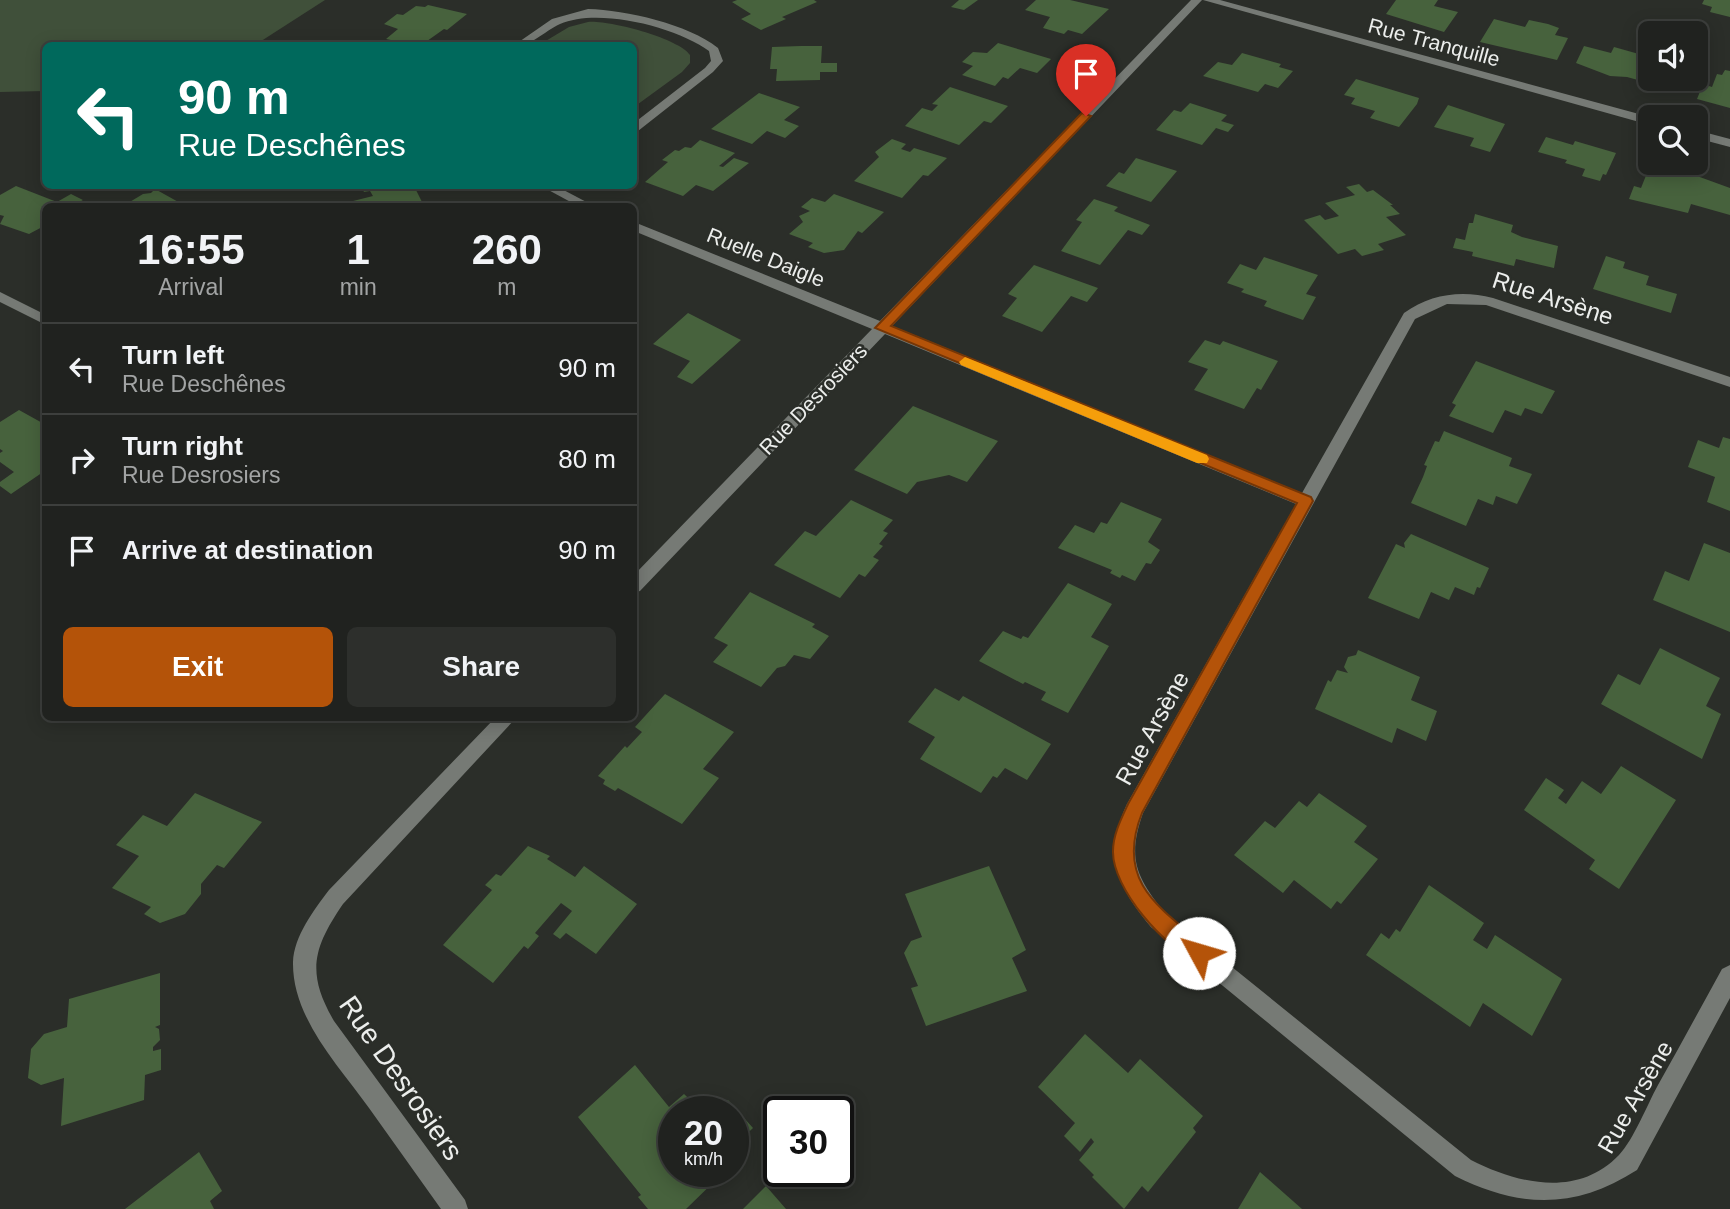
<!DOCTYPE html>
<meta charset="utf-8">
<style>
:root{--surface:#20221f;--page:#2d2f2c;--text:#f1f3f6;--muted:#a2a4a4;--line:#3d3f3d;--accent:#b45309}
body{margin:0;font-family:Helvetica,sans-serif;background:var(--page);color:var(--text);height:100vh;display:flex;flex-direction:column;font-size:26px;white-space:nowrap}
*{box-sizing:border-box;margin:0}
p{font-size:23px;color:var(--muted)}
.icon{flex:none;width:38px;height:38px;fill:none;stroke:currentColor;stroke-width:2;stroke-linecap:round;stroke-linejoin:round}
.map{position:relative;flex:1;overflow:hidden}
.panel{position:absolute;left:42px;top:203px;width:595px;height:518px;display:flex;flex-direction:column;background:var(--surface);border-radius:10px;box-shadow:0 4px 18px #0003,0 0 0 2px var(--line)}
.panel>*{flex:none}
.top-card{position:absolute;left:42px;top:42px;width:595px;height:147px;border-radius:10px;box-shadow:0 4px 18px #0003,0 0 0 2px var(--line);background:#00695c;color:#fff;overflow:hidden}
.controls{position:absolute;left:1638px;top:21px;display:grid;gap:14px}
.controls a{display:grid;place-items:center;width:70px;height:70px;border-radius:10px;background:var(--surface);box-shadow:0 4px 18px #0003,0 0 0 2px var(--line);font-size:35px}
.speed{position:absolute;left:658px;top:1096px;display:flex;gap:14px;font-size:35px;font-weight:700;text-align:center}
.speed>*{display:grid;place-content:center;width:91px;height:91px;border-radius:50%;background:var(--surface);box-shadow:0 4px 18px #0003,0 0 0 2px var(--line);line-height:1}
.speed small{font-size:18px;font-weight:400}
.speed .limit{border:4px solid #111;border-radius:10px;background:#fff;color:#111}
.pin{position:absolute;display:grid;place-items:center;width:60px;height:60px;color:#fff;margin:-72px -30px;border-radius:50% 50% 50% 0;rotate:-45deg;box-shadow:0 0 7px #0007}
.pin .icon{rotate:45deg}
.me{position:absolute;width:77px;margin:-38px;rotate:309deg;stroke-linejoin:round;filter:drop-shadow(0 0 5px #0008)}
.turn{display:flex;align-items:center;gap:24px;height:147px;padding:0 21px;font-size:32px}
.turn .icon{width:91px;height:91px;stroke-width:2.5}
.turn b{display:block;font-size:49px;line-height:60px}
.eta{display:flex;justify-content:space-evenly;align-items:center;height:119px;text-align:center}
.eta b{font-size:42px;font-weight:700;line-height:49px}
.action{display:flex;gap:14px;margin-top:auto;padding:14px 21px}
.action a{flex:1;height:80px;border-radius:10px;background:var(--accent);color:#fff;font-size:28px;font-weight:700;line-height:80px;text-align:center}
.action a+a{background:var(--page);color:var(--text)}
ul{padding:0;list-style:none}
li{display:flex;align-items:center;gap:21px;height:91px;padding:0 21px;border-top:2px solid var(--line)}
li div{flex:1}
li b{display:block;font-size:26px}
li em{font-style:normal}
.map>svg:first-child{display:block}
.green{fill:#40503a}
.building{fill:#47623d}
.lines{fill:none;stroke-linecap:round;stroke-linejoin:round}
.minor{fill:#767a75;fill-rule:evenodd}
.route{fill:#b45309;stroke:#753606;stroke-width:2}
.slow{fill:#f59e0b}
.labels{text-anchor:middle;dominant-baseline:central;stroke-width:5;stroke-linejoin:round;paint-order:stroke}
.far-street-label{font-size:21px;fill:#eceeec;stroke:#2b2e29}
.street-label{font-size:24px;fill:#eceeec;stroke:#2b2e29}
.near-street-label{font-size:28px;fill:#eceeec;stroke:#2b2e29}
</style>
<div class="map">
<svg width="1730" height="1209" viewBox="0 0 1730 1209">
<rect width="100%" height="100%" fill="#2b2e29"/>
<g class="green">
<path d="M0,0H325L255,45L46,46L45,91L0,92Z"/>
<path d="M588,22C609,20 678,38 690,55V63L682,72L634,107V46L539,45L569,27Z"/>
</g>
<g class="building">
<path d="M737,0H814L817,2L782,17L786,19L761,30L741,19L751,14L732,2Z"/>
<path d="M959,0H978L964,10L951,7Z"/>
<path d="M1036,0H1070L1109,9L1082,34L1068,30L1064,34L1043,28L1050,17L1025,10Z"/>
<path d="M1396,0H1438L1434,6L1458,12L1444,32L1386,14Z"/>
<path d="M1704,0H1730V17L1710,12L1712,7L1702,4Z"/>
<path d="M428,5L467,14L447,30L444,29L420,46L386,39L398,29L384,24L397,14L403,15L416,6L425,7Z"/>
<path d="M1494,19L1525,27L1529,20L1548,24L1559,28L1555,35L1568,38L1557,60L1480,42Z"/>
<path d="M998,43L1051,59L1037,73L1020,68L1008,79L1003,77L995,86L962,75L973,66L962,62L973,52L987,53Z"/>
<path d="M801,46H822L821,63H837V72H820V80L776,81L777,69H770L772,47Z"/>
<path d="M1584,46L1611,53L1614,47L1646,56L1644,61L1645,65L1650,67V79H1670L1667,88L1627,77L1610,76L1576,63Z"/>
<path d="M1242,53L1281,64L1279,67L1293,71L1278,88L1265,84L1258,92L1203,76L1218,62L1232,65Z"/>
<path d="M1725,70L1730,71V108L1697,99L1703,84L1712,87L1717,74L1722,75Z"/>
<path d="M1356,79L1419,98L1417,104L1399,127L1370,118L1375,111L1351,104L1355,98L1344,95Z"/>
<path d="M950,87L1008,106L991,123L984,121L959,145L905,126L922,108L932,111L938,105L932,104Z"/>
<path d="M759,93L800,107L784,120L799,126L785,138L767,131L752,144L711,129Z"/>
<path d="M1190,103L1227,115L1221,121L1234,125L1228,132L1216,128L1202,145L1156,130L1174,110L1181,112Z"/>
<path d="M1448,105L1505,124L1490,152L1470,146L1474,138L1434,127Z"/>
<path d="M1546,137L1573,145L1575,141L1616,153L1606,175L1603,174L1600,181L1582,176L1585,169L1565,163L1567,160L1538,152Z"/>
<path d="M892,139L906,144L901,149L910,152L914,148L947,158L928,176L923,175L902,198L854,181L879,157L875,152Z"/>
<path d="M700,140L735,153L719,166L723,167L734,158L749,163L713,191L696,185L683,196L645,182L668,162L662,160L675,150L679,151L685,147L691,148Z"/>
<path d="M1136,158L1177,171L1151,202L1106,186L1119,172L1124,174Z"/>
<path d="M1649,168L1675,175L1697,176L1730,188V215L1691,204L1688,213L1629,199L1634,186L1641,188Z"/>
<path d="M1359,184L1367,192L1373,190L1393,205H1390L1400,214L1386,217L1406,235L1378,244L1384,250L1362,256L1355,249L1338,254L1304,220L1320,215L1325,220L1339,216L1325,203L1355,195L1346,187Z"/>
<path d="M16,186L57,202L71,194L83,200L72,206H46V225L29,234L0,224L4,216L0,215V195Z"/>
<path d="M361,186H405L406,188L414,186L424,206H350L353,201L373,196L370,191L364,192Z"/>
<path d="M155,189L182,204L123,206L143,194L151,193Z"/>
<path d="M834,194L884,212L862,233L858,231L844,250L824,253L808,247L813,243L789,234L803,222L799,216L810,211L801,207L812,198L825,202Z"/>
<path d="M1094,199L1118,207L1114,211L1150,225L1142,235L1128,230L1100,265L1061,251L1082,222L1076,220Z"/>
<path d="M1475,214L1513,225L1511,232L1522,237L1558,246L1554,268L1516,259L1514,266L1472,256L1473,252L1453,248L1456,238L1465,240L1469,223H1473Z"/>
<path d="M1606,256L1625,262L1623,268L1649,276L1646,285L1677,294L1671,313L1593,289Z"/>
<path d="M1264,257L1318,275L1306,294L1316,297L1303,320L1264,306L1267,301L1241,292L1244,289L1227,283L1240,264L1256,270Z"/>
<path d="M1034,265L1098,288L1087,302L1071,296L1042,332L1002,316L1017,298L1008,294Z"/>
<path d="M688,313L741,340L692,384L677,377L690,361L653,344Z"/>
<path d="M1205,340L1220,345L1223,341L1278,361L1261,390L1257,388L1244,409L1194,390L1208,369L1188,362Z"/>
<path d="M1476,361L1555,391L1542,414L1525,408L1521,416L1505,410L1493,433L1449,416L1456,405L1452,403Z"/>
<path d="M913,406L998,441L967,482L949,475L917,482L907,494L854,470Z"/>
<path d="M19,410L46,425V470L11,494L0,486V482L14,472L0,462V453L3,451L0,449V422Z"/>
<path d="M1444,431L1512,458L1509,466L1532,474L1517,504L1496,496L1493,505L1478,499L1466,526L1411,503L1423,477L1427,466L1424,465L1435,441L1439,442Z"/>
<path d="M1723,437L1730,439V511L1707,502L1715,477L1688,467L1698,440L1719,448Z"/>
<path d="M851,500L893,520L883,531L888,533L879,544L883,546L873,557L879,560L865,577L859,574L840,598L774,565L805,531L816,536Z"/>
<path d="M1121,502L1162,519L1148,542L1160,550L1151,564L1146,563L1135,581L1122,575L1120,578L1110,573L1112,570L1058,548L1075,525L1094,533L1101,522L1107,524Z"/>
<path d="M1411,534L1489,568L1480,588L1477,587L1474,595L1455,587L1449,600L1431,592L1419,619L1368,598L1396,544L1405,548L1404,543Z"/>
<path d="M1704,543L1730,553V632L1653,600L1665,571L1689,581Z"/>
<path d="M1068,583L1112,604L1091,637L1109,646L1068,713L1041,700L1046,692L1025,682L1023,684L979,661L1003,631L1021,639L1023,636L1028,638Z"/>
<path d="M750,592L815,624L812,627L829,636L810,659L794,655L785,666L777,668L761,687L713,662L728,645L714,638Z"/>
<path d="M1660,648L1720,678L1706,706L1721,714L1702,759L1601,704L1618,674L1640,685Z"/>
<path d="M1358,650L1420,677L1411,700L1437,711L1426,741L1397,728L1392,743L1315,709L1328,680L1331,682L1337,670L1348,673L1344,667L1348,657L1356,655Z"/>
<path d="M935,688L959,701L963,696L1051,744L1027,780L1005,768L997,778L993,776L981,793L920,759L935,737L908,722Z"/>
<path d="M665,694L734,732L703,769L719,778L682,824L618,788L615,791L603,784L605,780L598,776L625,746L627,748L642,732L635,727Z"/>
<path d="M1621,766L1676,800L1619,889L1589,869L1595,860L1524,810L1546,778L1564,790L1558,798L1566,804L1582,781L1601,794Z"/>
<path d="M195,793L262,822L224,868L217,865L201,884V894L185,914L160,923L144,914L151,907L112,888L139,856L116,845L143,815L167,826Z"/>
<path d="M1319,793L1367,826L1354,842L1378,859L1341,904L1337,901L1331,909L1294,880L1283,893L1234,855L1265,821L1275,828L1299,801L1307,807Z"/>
<path d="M528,846L550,856L547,859L575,877L584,866L637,904L596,954L566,933L560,939L553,934L572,911L561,903L535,933L539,936L528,949L524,946L493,983L443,945L492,890L485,885L496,874L501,876Z"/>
<path d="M989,866L1026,950L1012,958L1027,991L926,1026L911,988L918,986L904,953L911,941L922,937L905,894Z"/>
<path d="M1429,885L1484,923L1473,940L1487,949L1495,935L1562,979L1532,1036L1483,1003L1470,1027L1366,955L1381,933L1389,939L1396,929L1400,932Z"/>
<path d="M160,973V1025L155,1027L159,1029L160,1040L153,1047V1051L161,1049V1070L145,1075L144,1100L61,1126L64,1078L41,1085L28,1078L31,1049L44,1034L67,1027L69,999Z"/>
<path d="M1085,1034L1128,1073L1140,1059L1203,1116L1193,1128L1196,1132L1148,1192L1142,1186L1124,1209L1092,1177L1094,1175L1079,1160L1094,1142L1091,1138L1080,1152L1064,1136L1075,1123L1038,1087Z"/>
<path d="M635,1065L669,1107L684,1094L702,1111H674V1171H725L686,1209H648L638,1197L641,1195L578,1117Z"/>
<path d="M728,1100L753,1128L733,1147V1111H716Z"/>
<path d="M199,1152L222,1191L210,1201L214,1209H125Z"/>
<path d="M1260,1172L1302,1209H1238Z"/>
<path d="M766,1186L786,1209H743Z"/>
</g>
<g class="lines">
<g class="minor">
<path d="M1191,0H1202L892,326L1302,493L1404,313C1431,294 1461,290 1493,298L1730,377V387L1486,305L1447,304L1415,319L1143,813C1127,858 1136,877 1165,913L1471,1160C1518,1184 1578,1198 1619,1155C1634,1139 1647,1105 1658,1085C1680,1046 1701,1007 1722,969L1730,965V998L1637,1170C1576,1209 1521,1209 1455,1176L1151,927C1117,886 1103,855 1127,804L1296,504L885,334L640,591L634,593V575L872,329L634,231V222L880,321Z"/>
<path d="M1203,0H1220L1650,117V125Z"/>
<path d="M588,9C626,10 688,24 718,48L723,61L713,72L638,131L634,132V123L705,68L711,61L709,51C677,27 598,7 560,24C543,32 532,46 513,46L552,19Z"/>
<path d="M1696,130L1730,139V147L1696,138Z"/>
<path d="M541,186H556L594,206H578Z"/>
<path d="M0,292L46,315V325L0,302Z"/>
<path d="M495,718H516L343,904C313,948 306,973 334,1021L465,1200L468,1209H441C417,1175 393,1142 369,1108C339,1066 292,1018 293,962C294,936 314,910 329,890Z"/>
</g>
</g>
<path class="route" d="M1082,113L1091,116L891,326L1311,497L1313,501L1142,813C1115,881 1158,907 1206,946L1209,953L1206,959L1199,962C1165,949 1112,888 1113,851C1113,835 1121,819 1128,804L1297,503L875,328Z"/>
<path class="slow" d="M965,357L1207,455L1209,459L1207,463H1197L961,365L959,362Z"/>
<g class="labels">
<g class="far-street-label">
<text transform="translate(1434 42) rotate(15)">Rue Tranquille</text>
<text transform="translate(766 257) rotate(22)">Ruelle Daigle</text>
<text transform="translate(813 399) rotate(-46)">Rue Desrosiers</text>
</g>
<g class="street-label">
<text transform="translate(1553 298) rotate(18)">Rue Arsène</text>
<text transform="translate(1152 728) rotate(-61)">Rue Arsène</text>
<text transform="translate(1635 1097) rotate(-60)">Rue Arsène</text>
</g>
<g class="near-street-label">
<text transform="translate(401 1078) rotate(55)">Rue Desrosiers</text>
</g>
</g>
</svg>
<div class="controls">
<a><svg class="icon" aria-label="sound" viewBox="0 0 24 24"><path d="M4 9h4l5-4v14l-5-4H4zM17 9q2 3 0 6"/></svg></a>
<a><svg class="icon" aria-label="search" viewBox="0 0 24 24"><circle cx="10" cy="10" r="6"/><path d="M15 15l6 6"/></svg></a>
</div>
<div class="speed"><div>20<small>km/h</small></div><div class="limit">30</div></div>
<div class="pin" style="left:1086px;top:116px;background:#d93025"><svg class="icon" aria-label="arrive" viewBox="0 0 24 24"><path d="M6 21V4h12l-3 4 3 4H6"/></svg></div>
<svg class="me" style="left:1199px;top:953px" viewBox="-20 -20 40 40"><circle r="19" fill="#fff"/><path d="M0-13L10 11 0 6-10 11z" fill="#b45309"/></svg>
<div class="top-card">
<div class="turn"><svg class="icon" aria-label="left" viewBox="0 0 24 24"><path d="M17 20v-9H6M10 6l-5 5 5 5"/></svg><div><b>90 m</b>Rue Deschênes</div></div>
</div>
<section class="panel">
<div class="eta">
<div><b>16:55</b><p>Arrival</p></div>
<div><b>1</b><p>min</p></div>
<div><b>260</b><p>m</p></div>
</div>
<ul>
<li><svg class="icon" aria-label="left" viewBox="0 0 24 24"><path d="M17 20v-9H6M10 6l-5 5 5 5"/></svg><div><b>Turn left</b><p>Rue Deschênes</p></div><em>90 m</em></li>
<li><svg class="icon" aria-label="right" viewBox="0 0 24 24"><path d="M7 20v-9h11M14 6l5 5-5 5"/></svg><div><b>Turn right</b><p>Rue Desrosiers</p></div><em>80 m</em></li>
<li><svg class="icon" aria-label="arrive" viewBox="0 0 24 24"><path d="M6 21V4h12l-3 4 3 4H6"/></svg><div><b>Arrive at destination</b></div><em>90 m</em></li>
</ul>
<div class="action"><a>Exit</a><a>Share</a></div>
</section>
</div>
